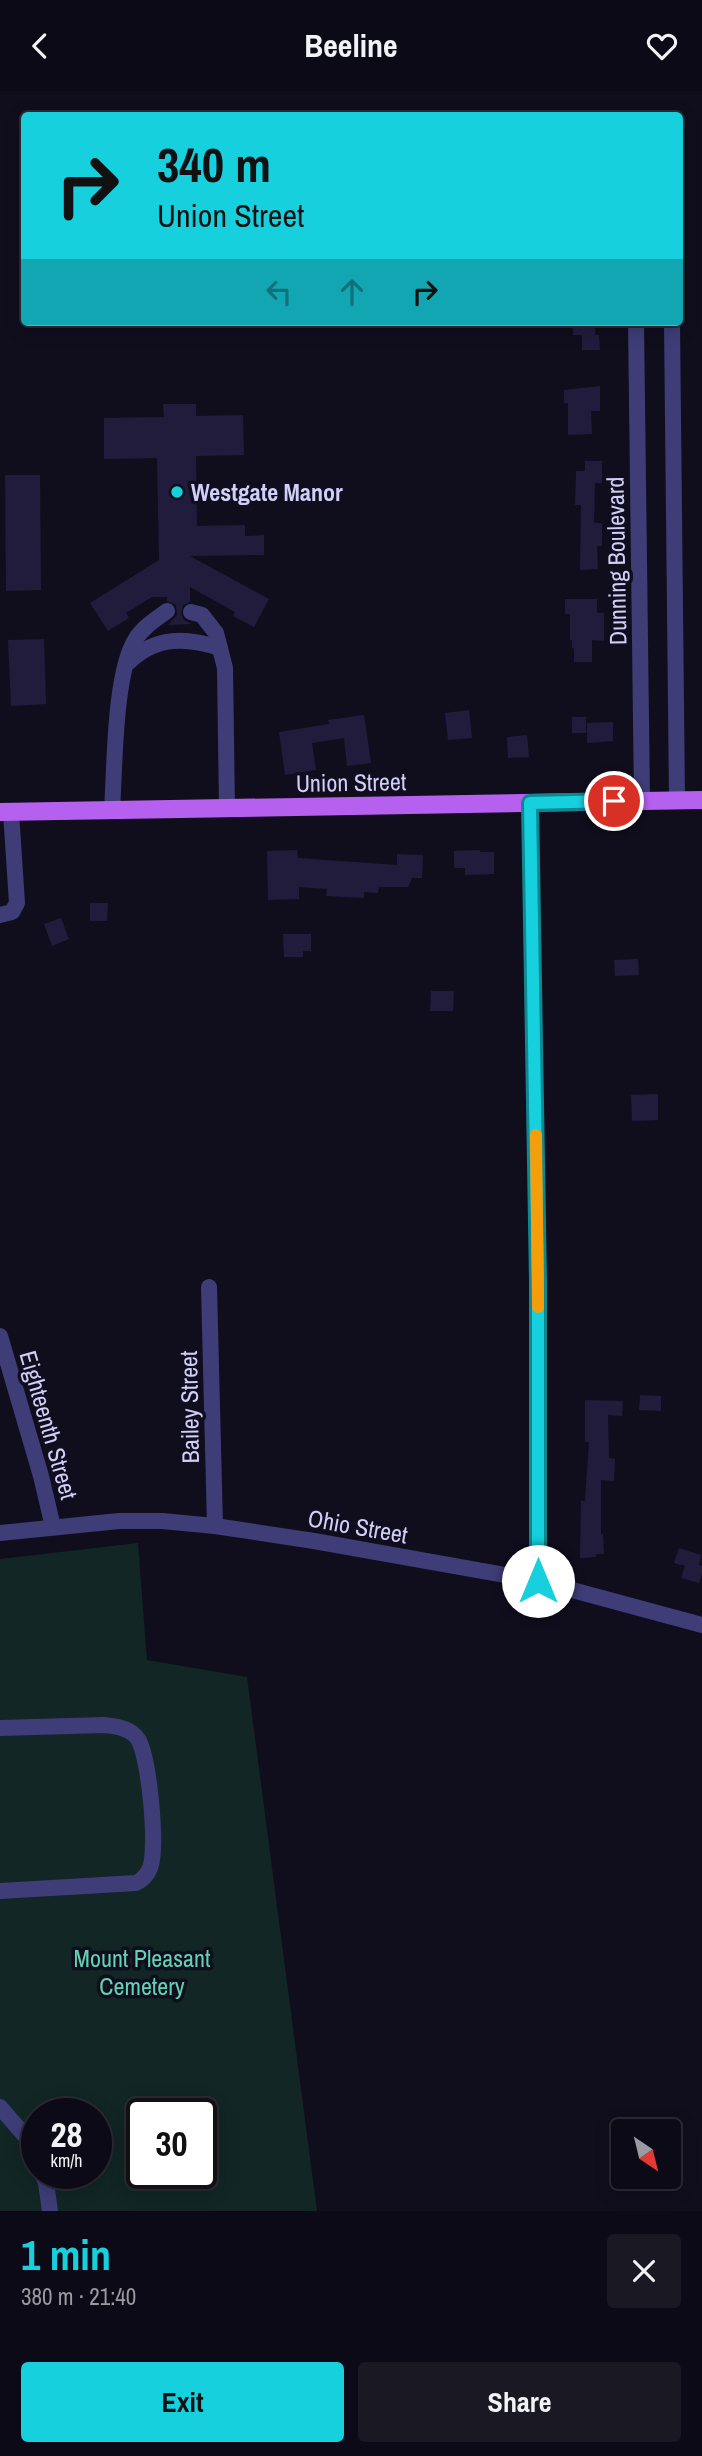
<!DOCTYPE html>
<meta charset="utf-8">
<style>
:root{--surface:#0c0a16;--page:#1a1823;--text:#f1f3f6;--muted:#9a9aa1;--line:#2c2b35;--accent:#16d0de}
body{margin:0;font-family:"Archivo Narrow",sans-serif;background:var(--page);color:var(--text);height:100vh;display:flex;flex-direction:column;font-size:26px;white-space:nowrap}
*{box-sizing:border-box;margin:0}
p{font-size:23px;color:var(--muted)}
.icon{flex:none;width:38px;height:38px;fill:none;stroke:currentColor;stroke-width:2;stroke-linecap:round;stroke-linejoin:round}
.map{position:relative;height:2120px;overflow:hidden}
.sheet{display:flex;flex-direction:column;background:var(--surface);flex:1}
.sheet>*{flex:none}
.guide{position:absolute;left:21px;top:21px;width:662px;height:214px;border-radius:7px;box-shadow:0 4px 18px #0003,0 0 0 2px var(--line);background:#16d0de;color:#111;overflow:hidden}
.needle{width:46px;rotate:145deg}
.buttons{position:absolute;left:611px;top:2028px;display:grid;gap:14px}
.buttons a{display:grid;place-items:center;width:70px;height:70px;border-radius:7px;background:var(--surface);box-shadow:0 4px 18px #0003,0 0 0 2px var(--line);font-size:35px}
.speed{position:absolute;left:21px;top:2007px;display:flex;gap:14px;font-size:35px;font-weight:700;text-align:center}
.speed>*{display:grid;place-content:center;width:91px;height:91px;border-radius:50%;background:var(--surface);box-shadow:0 4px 18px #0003,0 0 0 2px var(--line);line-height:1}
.speed small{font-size:18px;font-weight:400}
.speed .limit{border:4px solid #111;border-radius:10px;background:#fff;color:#111}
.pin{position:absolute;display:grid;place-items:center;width:60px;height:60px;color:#fff;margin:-30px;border:4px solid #fff;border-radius:50%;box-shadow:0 2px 7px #0007}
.me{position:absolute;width:77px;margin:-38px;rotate:0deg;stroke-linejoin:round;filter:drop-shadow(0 0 5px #0008)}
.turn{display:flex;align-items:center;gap:24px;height:147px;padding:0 21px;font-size:32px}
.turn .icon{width:91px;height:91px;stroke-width:2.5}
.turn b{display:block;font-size:49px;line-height:60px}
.lanes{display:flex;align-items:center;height:66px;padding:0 21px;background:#0003;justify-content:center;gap:35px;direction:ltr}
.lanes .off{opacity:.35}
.round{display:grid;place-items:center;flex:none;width:74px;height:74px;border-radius:7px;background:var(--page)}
.headline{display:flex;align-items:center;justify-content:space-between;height:119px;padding:0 21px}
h1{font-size:42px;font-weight:800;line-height:52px;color:var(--accent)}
.action{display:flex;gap:14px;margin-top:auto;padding:14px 21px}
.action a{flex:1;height:80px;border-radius:7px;background:var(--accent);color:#111;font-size:28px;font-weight:800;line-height:80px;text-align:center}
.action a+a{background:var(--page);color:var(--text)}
header{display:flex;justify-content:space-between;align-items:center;height:91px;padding:0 21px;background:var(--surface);font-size:32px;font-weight:800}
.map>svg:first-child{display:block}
.green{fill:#112625;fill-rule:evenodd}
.building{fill:#211c3c}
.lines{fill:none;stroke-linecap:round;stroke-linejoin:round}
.minor{stroke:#3e3d77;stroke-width:16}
.major{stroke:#b660ef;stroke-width:18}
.route-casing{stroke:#0e8790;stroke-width:18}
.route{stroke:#16d0de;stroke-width:12}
.slow{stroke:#f59e0b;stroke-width:12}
.poi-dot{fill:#16d0de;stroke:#100e1d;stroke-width:2.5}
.labels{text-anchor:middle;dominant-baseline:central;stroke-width:7;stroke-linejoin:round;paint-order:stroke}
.poi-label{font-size:24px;font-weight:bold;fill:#d2cefa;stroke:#100e1d;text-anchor:start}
.street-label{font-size:24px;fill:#d2cefa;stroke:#100e1d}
.park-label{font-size:24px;fill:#63d2b3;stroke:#100e1d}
</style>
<header><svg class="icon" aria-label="back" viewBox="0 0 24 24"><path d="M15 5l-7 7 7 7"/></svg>Beeline<svg class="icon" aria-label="heart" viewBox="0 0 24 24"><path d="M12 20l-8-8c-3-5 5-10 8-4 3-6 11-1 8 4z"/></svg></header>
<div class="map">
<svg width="702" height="2120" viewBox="0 0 702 2120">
<rect width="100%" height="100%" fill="#100e1d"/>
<path class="green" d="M138,1452L147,1569L247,1586L317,2120H0V1468ZM37,2023H96V2082H37ZM142,2023H201V2082H142Z"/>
<g class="building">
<path d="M573,231H595V244H599L600,259H582V244H573Z"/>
<path d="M600,295V320H591L592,343L568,344V312H564V299Z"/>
<path d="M163,313H196V325L243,324L244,364L196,365L197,435L245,434V445L264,444V464L190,465L269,508L254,536L233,525L235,521L190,496V511L183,514L181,523L184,529L191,533L168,534L177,524L176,514L167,510V506H152L126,522L129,527L108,540L90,512L159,469L157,367L104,368V327L164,326Z"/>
<path d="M585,370H602V392H595L594,432H602V455H597L598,478L580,479L581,414H575L576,380H585Z"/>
<path d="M5,384H40L41,499L6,500Z"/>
<path d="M565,508H597V522H604V550L592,549V571H574V558L572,557V549H570V523H565Z"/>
<path d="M44,548L46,613L11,615L8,549Z"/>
<path d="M469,619L472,647L448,649L445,622Z"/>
<path d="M364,624L371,672L347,675L344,647L312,652L316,679L285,684L279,641L329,633L328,629Z"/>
<rect x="572" y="626" width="14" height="16"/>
<path d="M613,631V650L587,652V632Z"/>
<path d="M527,644L529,666L508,667L507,646Z"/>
<path d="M297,759L298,767L397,774V763L423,764L422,787H412L408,796H379L378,802L364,801V807L326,805L327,798L299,796V808L268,809L267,760Z"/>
<path d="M480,759V761H494V783L465,784V777H454V760Z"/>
<path d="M90,812H108L107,830H90Z"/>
<path d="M61,827L69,848L52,855L44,833Z"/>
<path d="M283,843H311V860H303V866H284Z"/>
<path d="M638,868L639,884L615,885L614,869Z"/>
<path d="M431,900H454L453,920H430Z"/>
<path d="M658,1003V1029L632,1030L631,1004Z"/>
<path d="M640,1304L661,1305V1320L639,1319Z"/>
<path d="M585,1309L623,1310L622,1325L608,1324L609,1367L615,1368L614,1390L601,1389V1443H603L604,1463H596V1466L580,1467L581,1410H585L589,1351H585Z"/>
<path d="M679,1457L701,1464L699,1474L702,1475V1482L699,1492L681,1487L685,1475L674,1472Z"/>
</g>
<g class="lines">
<g class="minor">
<path d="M636,231L642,709"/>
<path d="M672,231L677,709"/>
<path d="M191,521L202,524L216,542L225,577L227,717"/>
<path d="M129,571C156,545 186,546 220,557"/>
<path d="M530,712L538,1191L539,1490"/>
<path d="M112,719C115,676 114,584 135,549C143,536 156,528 167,520"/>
<path d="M0,824L12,821L17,812L11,721"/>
<path d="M209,1196L215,1435"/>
<path d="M0,1245L41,1385L53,1436"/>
<path d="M0,1442L119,1430H162L215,1435L314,1450L539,1490L702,1534"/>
<path d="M0,1637L104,1634C116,1635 131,1637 138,1648C149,1666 158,1756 150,1777C147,1784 143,1789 136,1792L0,1800"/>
<path d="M0,2016L26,2046L37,2071"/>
<path d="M42,2082L46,2092L50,2120"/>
</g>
<path class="major" d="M0,721L702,709"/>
</g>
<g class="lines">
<defs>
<path id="route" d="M538,1490V1191L530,712L614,710"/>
</defs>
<use href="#route" class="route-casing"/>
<use href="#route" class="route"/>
<path class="slow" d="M536,1044L538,1216"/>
</g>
<circle class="poi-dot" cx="177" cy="401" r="7"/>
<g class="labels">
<g class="poi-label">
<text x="191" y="401">Westgate Manor</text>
</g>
<g class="street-label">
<text transform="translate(616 470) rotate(-91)">Dunning Boulevard</text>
<text transform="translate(351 691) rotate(-1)">Union Street</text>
<text transform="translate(189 1316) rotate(-91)">Bailey Street</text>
<text transform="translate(49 1334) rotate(74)">Eighteenth Street</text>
<text transform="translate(358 1435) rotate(10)">Ohio Street</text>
</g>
<g class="park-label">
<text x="142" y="1867">Mount Pleasant<tspan x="142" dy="28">Cemetery</tspan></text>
</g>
</g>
</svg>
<div class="buttons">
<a><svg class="needle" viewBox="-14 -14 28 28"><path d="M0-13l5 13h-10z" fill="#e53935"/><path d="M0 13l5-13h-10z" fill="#9a9aa1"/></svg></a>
</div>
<div class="speed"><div>28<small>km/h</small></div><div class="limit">30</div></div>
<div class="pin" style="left:614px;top:710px;background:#d93025"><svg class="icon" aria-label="arrive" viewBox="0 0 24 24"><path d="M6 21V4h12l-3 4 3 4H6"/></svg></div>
<svg class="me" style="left:538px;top:1490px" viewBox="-20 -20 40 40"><circle r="19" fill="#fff"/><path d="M0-13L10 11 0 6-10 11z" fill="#16d0de"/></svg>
<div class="guide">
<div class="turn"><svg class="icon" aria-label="right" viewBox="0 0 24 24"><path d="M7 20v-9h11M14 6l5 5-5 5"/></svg><div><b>340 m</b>Union Street</div></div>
<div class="lanes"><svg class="icon off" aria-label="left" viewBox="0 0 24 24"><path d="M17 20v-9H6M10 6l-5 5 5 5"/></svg><svg class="icon off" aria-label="ahead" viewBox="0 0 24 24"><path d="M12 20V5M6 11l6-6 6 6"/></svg><svg class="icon" aria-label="right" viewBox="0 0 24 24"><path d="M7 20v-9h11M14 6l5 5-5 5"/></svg></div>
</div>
</div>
<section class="sheet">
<div class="headline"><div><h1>1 min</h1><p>380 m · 21:40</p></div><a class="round"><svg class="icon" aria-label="close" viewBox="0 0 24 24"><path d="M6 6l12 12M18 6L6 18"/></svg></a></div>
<div class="action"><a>Exit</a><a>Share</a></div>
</section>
